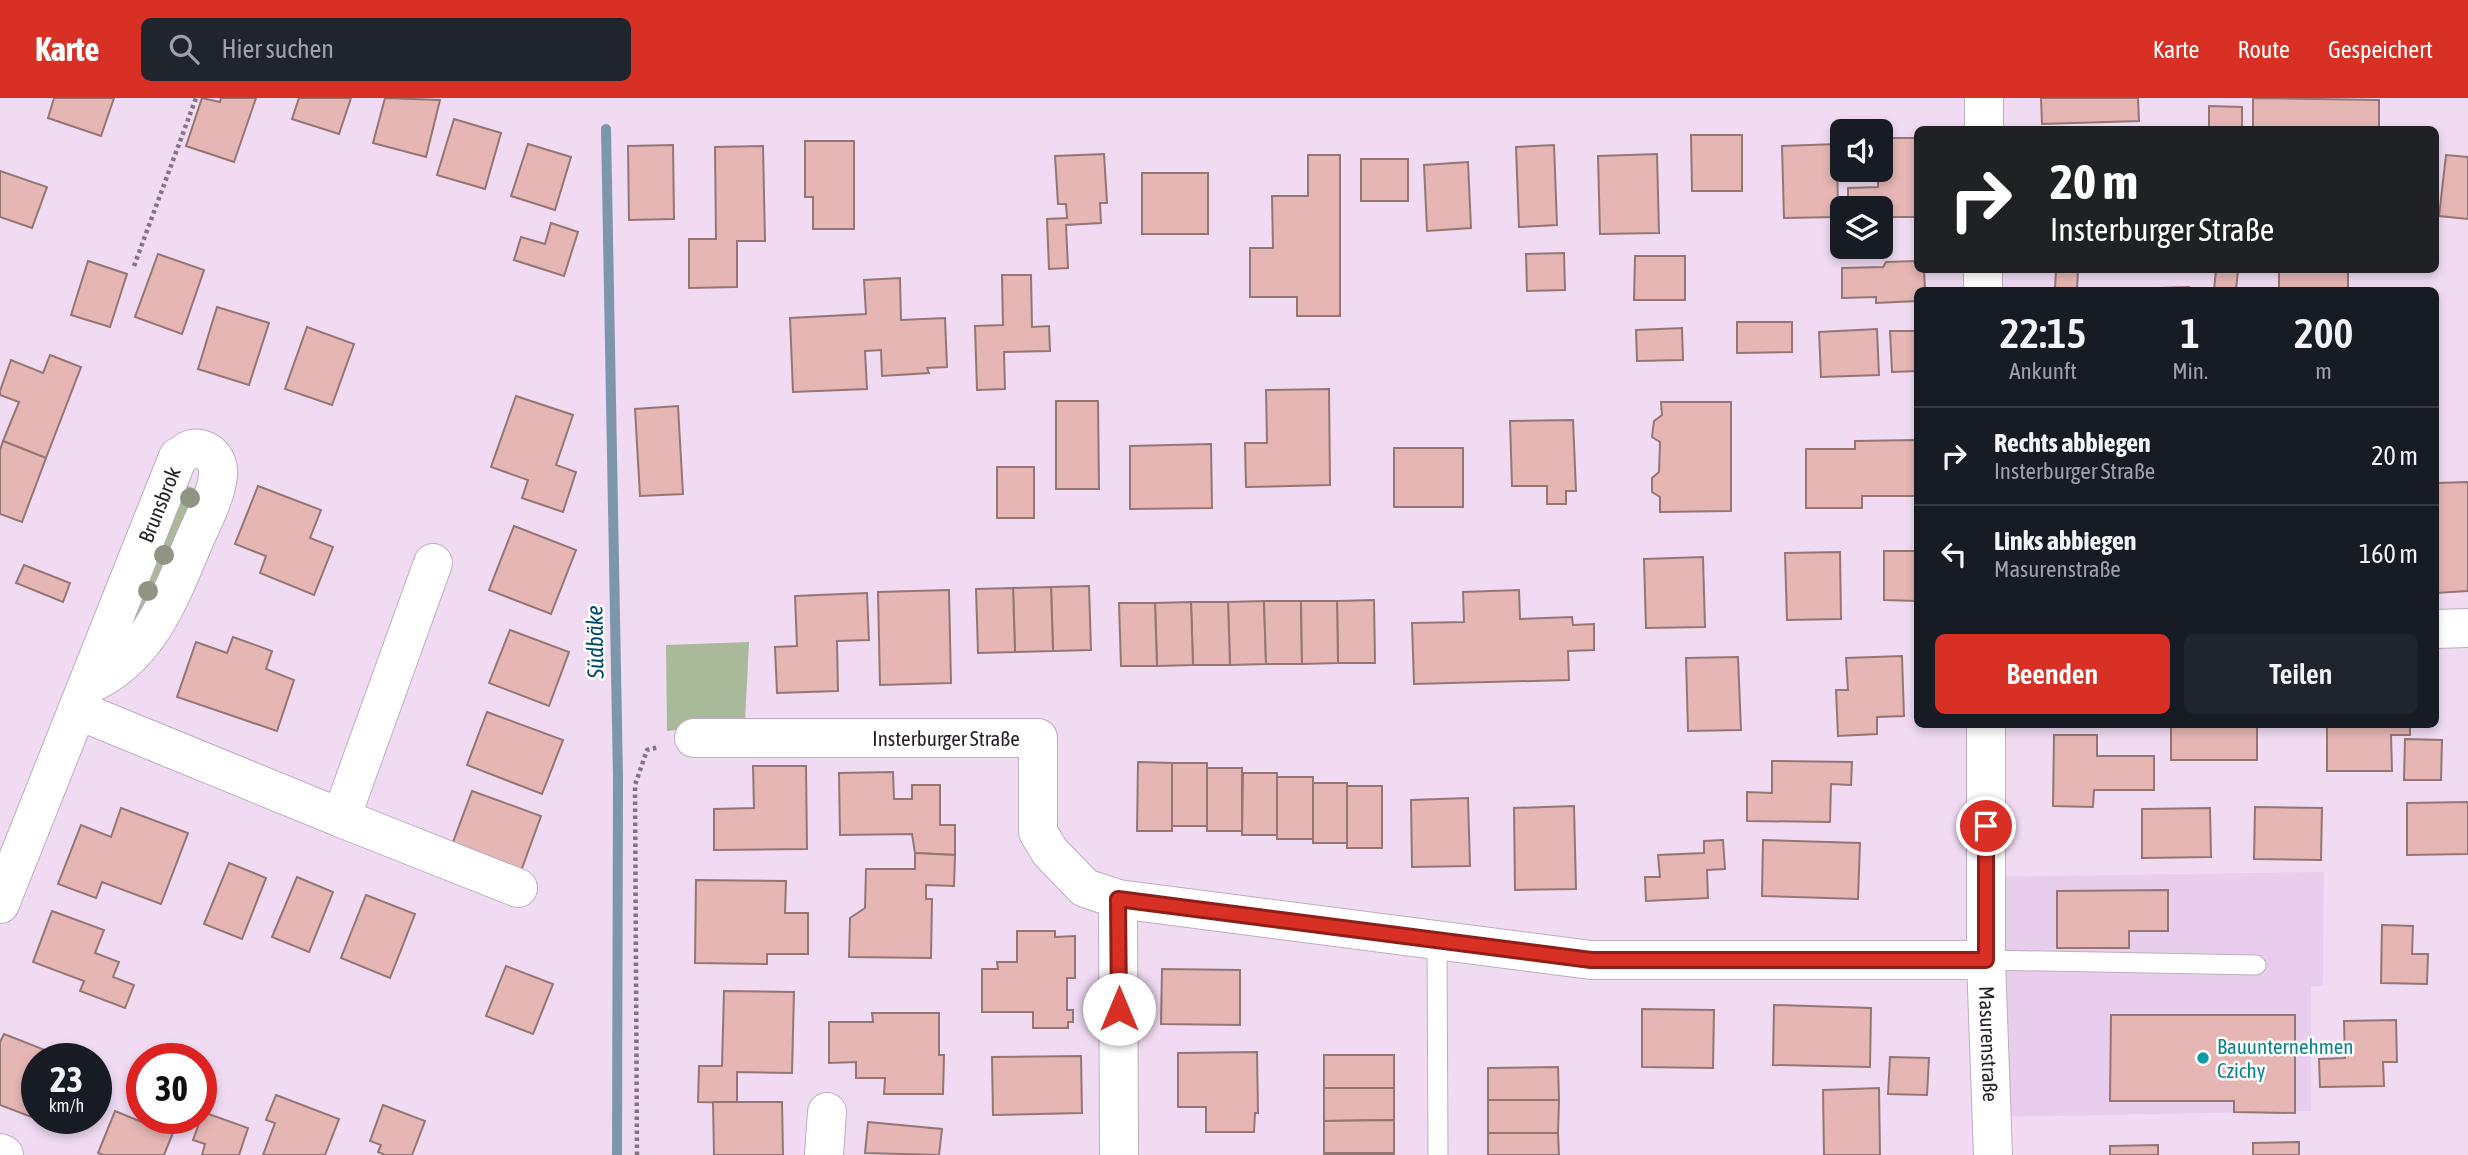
<!DOCTYPE html>
<html lang="de">
<meta charset="utf-8">
<style>
:root{--surface:#171b24;--page:#20242c;--text:#f1f3f6;--muted:#9ea1a6;--line:#363941;--accent:#d93025}
body{margin:0;font-family:"Asap Condensed",sans-serif;background:var(--page);color:var(--text);height:100vh;display:flex;flex-direction:column;font-size:26px;white-space:nowrap}
*{box-sizing:border-box;margin:0}
p{font-size:23px;color:var(--muted)}
.icon{flex:none;width:38px;height:38px;fill:none;stroke:currentColor;stroke-width:2;stroke-linecap:round;stroke-linejoin:round}
.map{position:relative;flex:1;overflow:hidden}
.drawer{position:absolute;left:1914px;top:189px;width:525px;height:441px;display:flex;flex-direction:column;background:var(--surface);border-radius:10px;box-shadow:0 4px 10px #0003}
.drawer>*{flex:none}
.hud{position:absolute;left:1914px;top:28px;width:525px;height:147px;border-radius:10px;box-shadow:0 4px 10px #0003;background:#202124;color:#fff;overflow:hidden}
.controls{position:absolute;left:1830px;top:21px;display:grid;gap:14px}
.controls a{display:grid;place-items:center;width:63px;height:63px;border-radius:10px;background:var(--surface);box-shadow:0 4px 10px #0003;font-size:35px}
.speed{position:absolute;left:21px;top:945px;display:flex;gap:14px;font-size:35px;font-weight:700;text-align:center}
.speed>*{display:grid;place-content:center;width:91px;height:91px;border-radius:50%;background:var(--surface);box-shadow:0 4px 10px #0003;line-height:1}
.speed small{font-size:18px;font-weight:400}
.speed .limit{border:10px solid #d22;background:#fff;color:#111}
.pin{position:absolute;display:grid;place-items:center;width:60px;height:60px;color:#fff;margin:-30px;border:4px solid #fff;border-radius:50%;box-shadow:0 2px 7px #0007}
.me{position:absolute;width:77px;margin:-38px;rotate:0deg;stroke-linejoin:round;filter:drop-shadow(0 0 5px #0008)}
.turn{display:flex;align-items:center;gap:24px;height:147px;padding:0 21px;font-size:32px}
.turn .icon{width:91px;height:91px;stroke-width:2.5}
.turn b{display:block;font-size:49px;line-height:60px}
.eta{display:flex;justify-content:space-evenly;align-items:center;height:119px;text-align:center}
.eta b{font-size:42px;font-weight:600;line-height:49px}
.primary-button{display:flex;gap:14px;margin-top:auto;padding:14px 21px}
.primary-button a{flex:1;height:80px;border-radius:10px;background:var(--accent);color:#fff;font-size:28px;font-weight:600;line-height:80px;text-align:center}
.primary-button a+a{background:var(--page);color:var(--text)}
ul{padding:0;list-style:none}
li{display:flex;align-items:center;gap:21px;height:98px;padding:0 21px;border-top:2px solid var(--line)}
li div{flex:1}
li b{display:block;font-size:26px}
li em{font-style:normal}
header{display:flex;align-items:center;gap:42px;box-sizing:border-box;height:98px;padding:0 35px;background:var(--accent);color:#fff}
header strong{font-size:33px}
nav{display:flex;gap:38px;margin-inline-start:auto;font-size:24px}
.search{width:490px;height:63px;background:var(--page);display:flex;align-items:center;gap:18px;box-sizing:border-box;padding:0 24px;border-radius:10px;color:var(--muted);font-size:26px}
.map>svg:first-child{display:block}
.built{fill:#e8ceec}
.green{fill:#a9ba9b}
.lines{fill:none;stroke-linecap:round;stroke-linejoin:round}
.stream{stroke:#7d96ab;stroke-width:10}
.building{fill:#e5b6b4;stroke:#957675;stroke-width:2}
.service-casing{stroke:#bfabc2;stroke-width:21}
.minor-casing{stroke:#bfabc2;stroke-width:40}
.path{stroke:#827483;stroke-width:4.5;stroke-dasharray:3.5 3.5;stroke-linecap:butt}
.service{stroke:#fff;stroke-width:19}
.minor{stroke:#fff;stroke-width:38}
.tree{fill:#909482}
.route-casing{stroke:#8d1f18;stroke-width:18}
.route{stroke:#d93025;stroke-width:12}
.culture-dot{fill:#0f9aa8;stroke:#fff;stroke-width:2.5}
.labels{text-anchor:middle;dominant-baseline:central;stroke-width:5;stroke-linejoin:round;paint-order:stroke}
.street-label{font-size:21px;fill:#261e27;stroke:#fff}
.culture-label{font-size:21px;fill:#0d838f;stroke:#fff;text-anchor:start}
.water-label{font-size:23px;font-style:italic;fill:#004b6c;stroke:#fff}
</style>
<header>
<strong>Karte</strong>
<div class="search"><svg class="icon" aria-label="search" viewBox="0 0 24 24"><circle cx="10" cy="10" r="6"/><path d="M15 15l6 6"/></svg>Hier suchen</div>
<nav><a>Karte</a><a>Route</a><a>Gespeichert</a></nav>
</header>
<div class="map">
<svg width="2468" height="1057" viewBox="0 0 2468 1057">
<rect width="100%" height="100%" fill="#f0dbf3"/>
<path class="built" d="M2324,774L2323,888H2311V1013L1986,1019V779Z"/>
<g class="green">
<path d="M185,387L196,391L162,496L108,555Z"/>
<path d="M749,544L745,624L667,633L666,547Z"/>
</g>
<g class="lines">
<path class="stream" d="M606,31L618,681L617,1057"/>
</g>
<g class="building">
<path d="M54,0H114L101,38L48,20Z"/>
<path d="M202,0L220,4L221,0H256L234,64L186,48Z"/>
<path d="M299,0H351L339,36L292,21Z"/>
<path d="M385,0L440,2L426,59L373,45Z"/>
<path d="M2041,0H2138L2139,23L2042,26Z"/>
<path d="M2253,0L2379,2V30H2253Z"/>
<path d="M2209,8L2242,9V32H2209Z"/>
<path d="M454,21L501,35L485,91L437,77Z"/>
<path d="M1691,37H1742V93H1692Z"/>
<path d="M1881,40H1918V119H1882L1883,154L1849,155V149H1881V110H1848V90L1878,89V72H1881Z"/>
<path d="M805,43H854V131H813V99H805Z"/>
<path d="M528,46L571,59L555,112L511,98Z"/>
<path d="M1837,46L1838,119L1784,120L1782,48Z"/>
<path d="M673,47L674,121L629,122L628,48Z"/>
<path d="M1554,47L1557,127L1519,129L1516,49Z"/>
<path d="M763,48L765,143H737V189L689,190V141H716L715,49Z"/>
<path d="M1104,56L1107,105H1100L1101,125L1066,127L1068,170L1049,171L1047,121L1067,120L1066,106H1058L1055,58Z"/>
<path d="M1657,56L1659,135L1600,136L1598,58Z"/>
<path d="M1308,57H1340V218H1297V199H1250V150H1273L1272,98H1308Z"/>
<path d="M2446,57L2468,59V121L2439,118Z"/>
<rect x="1361" y="61" width="47" height="42"/>
<path d="M1468,64L1471,130L1427,133L1424,67Z"/>
<path d="M0,73L47,89L32,130L0,119Z"/>
<rect x="1142" y="75" width="66" height="61"/>
<path d="M551,125L578,134L564,178L514,162L521,139L545,146Z"/>
<path d="M1564,155L1565,192L1527,193L1526,156Z"/>
<path d="M158,156L204,172L182,236L135,219Z"/>
<path d="M1635,158H1685V202H1634Z"/>
<path d="M88,163L127,176L110,229L71,217Z"/>
<path d="M1915,163L1918,172H1924L1925,192H1918V203L1876,205V199L1842,200V170L1883,169L1886,164Z"/>
<path d="M2056,172H2078L2077,192H2033L2034,191H2055Z"/>
<path d="M2216,172H2238L2236,192H2214Z"/>
<rect x="2279" y="172" width="69" height="20"/>
<path d="M1002,177H1031L1032,229L1049,228L1050,253L1004,254L1005,291L977,292L975,228L1003,227Z"/>
<path d="M900,180L901,222L945,220L947,269L927,270L929,275L882,278L881,252L865,253L867,291L793,294L790,220L866,216L864,182Z"/>
<path d="M2189,189V192H2130V191Z"/>
<path d="M217,209L269,225L249,287L198,271Z"/>
<path d="M1737,224H1792V254L1737,255Z"/>
<path d="M307,229L354,246L332,307L285,291Z"/>
<path d="M1682,230L1683,262L1637,263L1636,232Z"/>
<path d="M1877,231L1879,277L1821,279L1819,234Z"/>
<path d="M1890,233H1918V273L1892,274Z"/>
<path d="M50,257L81,269L46,360L3,343L19,304L0,297V293L11,262L43,275Z"/>
<path d="M1329,291L1330,387L1246,389L1245,345H1267L1266,292Z"/>
<path d="M516,298L573,317L556,367L576,374L563,414L522,400L528,382L491,369Z"/>
<path d="M1056,303H1098L1099,391H1056Z"/>
<path d="M1661,304H1731V413L1660,414V399L1652,394V380L1659,374L1660,344L1652,339L1654,323L1662,317Z"/>
<path d="M678,308L683,396L640,398L635,311Z"/>
<path d="M1573,322L1576,393H1566V406H1547V388H1512L1510,323Z"/>
<path d="M1915,342V398H1862V410H1806V351H1855V343Z"/>
<path d="M3,343L46,360L22,424L0,416V352Z"/>
<path d="M1211,346L1212,410L1130,411V348Z"/>
<rect x="1394" y="350" width="69" height="59"/>
<rect x="997" y="369" width="37" height="51"/>
<path d="M2468,384V493L2436,495V385Z"/>
<path d="M258,388L321,412L310,440L333,449L314,497L260,475L266,458L235,446Z"/>
<path d="M514,428L576,452L551,516L489,492Z"/>
<path d="M1884,453H1918V503L1884,502Z"/>
<path d="M1840,454L1841,521L1787,522L1785,455Z"/>
<path d="M1703,459L1705,529L1646,530L1644,461Z"/>
<path d="M24,467L70,485L63,504L16,485Z"/>
<path d="M1089,488L1091,552L1053,553L1051,489Z"/>
<path d="M1051,489L1053,553L1015,554L1013,490Z"/>
<path d="M1013,490L1015,554L978,555L976,491Z"/>
<path d="M949,492L951,585L880,587L878,494Z"/>
<path d="M1519,492L1520,521L1572,519L1573,527L1594,526V552L1568,553L1569,582L1414,586L1412,525L1464,524L1463,494Z"/>
<path d="M867,495L869,542L837,543L838,593L777,595L775,549L797,548L795,498Z"/>
<path d="M1374,502L1375,565H1338L1337,503Z"/>
<path d="M1264,503L1266,566L1230,567L1228,504Z"/>
<path d="M1264,503H1301L1302,566H1266Z"/>
<path d="M1301,503H1337L1338,565L1302,566Z"/>
<path d="M1191,504H1228L1230,567H1193Z"/>
<path d="M1191,504L1193,567L1157,568L1155,505Z"/>
<path d="M1119,505H1155L1157,568H1121Z"/>
<path d="M510,532L569,554L549,608L489,585Z"/>
<path d="M233,539L272,553L266,571L294,582L277,633L177,599L196,544L227,555Z"/>
<path d="M1902,558L1904,618L1877,619V636L1838,638L1836,592H1848L1846,560Z"/>
<path d="M1738,559L1741,632L1688,633L1686,560Z"/>
<path d="M487,614L563,642L542,696L467,667Z"/>
<rect x="2171" y="626" width="86" height="36"/>
<path d="M2327,626H2410V637H2391L2392,673H2327Z"/>
<path d="M2054,637H2097V658H2154V692H2094L2093,709L2053,708Z"/>
<path d="M2405,641L2442,642L2441,682H2404Z"/>
<path d="M1772,663L1852,664L1851,687L1831,686L1830,724L1747,723V694L1772,695Z"/>
<path d="M1138,664L1172,665V733H1137Z"/>
<rect x="1172" y="665" width="35" height="63"/>
<path d="M753,668H806L807,751L714,752V711L754,710Z"/>
<rect x="1207" y="670" width="35" height="63"/>
<path d="M893,674L894,701H912V687H940V727H955V757L915,755L912,736L840,737L839,675Z"/>
<path d="M1243,675H1277V737H1242Z"/>
<rect x="1277" y="679" width="36" height="62"/>
<rect x="1313" y="685" width="34" height="60"/>
<rect x="1347" y="688" width="35" height="62"/>
<path d="M472,693L541,718L521,773L452,747Z"/>
<path d="M1468,700L1470,768L1412,769L1411,702Z"/>
<path d="M2468,704V756L2407,757V705Z"/>
<path d="M1574,708L1576,791L1515,792L1514,710Z"/>
<path d="M2255,709L2322,710L2321,762L2254,761Z"/>
<path d="M121,710L188,735L161,806L102,784L96,800L58,786L81,727L111,739Z"/>
<path d="M2210,710L2211,759L2142,760V711Z"/>
<path d="M1723,742L1725,771L1707,772L1708,800L1646,803L1645,779H1660L1658,757L1704,755V743Z"/>
<path d="M1763,742L1860,745L1858,801L1762,798Z"/>
<path d="M915,755L955,757L954,788L926,787V801H932L931,860L849,859L850,820L865,810L866,771H915Z"/>
<path d="M229,765L266,780L242,841L204,826Z"/>
<path d="M297,779L333,794L309,854L272,839Z"/>
<path d="M696,782L786,783L785,815H808V856H767V866L695,865Z"/>
<path d="M2168,792V833H2129V850H2057V793Z"/>
<path d="M366,797L415,816L390,880L341,860Z"/>
<path d="M52,813L104,832L95,855L119,864L113,879L134,887L125,910L80,893L84,883L33,864Z"/>
<path d="M2382,827L2413,828L2412,856H2428L2427,886L2381,885Z"/>
<path d="M1017,833H1055V839L1075,838V880H1067V912H1073V924H1068V930H1033V914H982V871H998L997,864H1017Z"/>
<path d="M506,868L553,886L533,936L486,918Z"/>
<path d="M1162,871L1240,872V927L1161,926Z"/>
<path d="M724,893L794,894L792,975L737,974V1005L698,1004L699,968H722Z"/>
<path d="M1774,907L1871,910L1870,969L1773,967Z"/>
<path d="M1642,911L1714,912L1713,970L1642,969Z"/>
<path d="M872,915H939V957H944L943,996H884L885,980H856V964L829,965V924H873Z"/>
<path d="M2111,917H2295V1015L2234,1014V1003H2110Z"/>
<path d="M2396,922L2397,964H2383L2384,988L2320,989L2319,961L2345,960L2344,923Z"/>
<path d="M4,936L45,952L42,961H37V1020H73L68,1033L0,1007V944Z"/>
<path d="M1257,954L1258,1015H1255L1254,1034H1206V1009H1178V955Z"/>
<rect x="1324" y="957" width="70" height="33"/>
<path d="M1081,958L1082,1015L993,1017L992,959Z"/>
<path d="M1890,959L1929,960L1927,997L1888,996Z"/>
<path d="M96,969L108,974L96,1003Z"/>
<path d="M1558,969L1559,1002H1488V970Z"/>
<path d="M1324,990H1394V1022L1324,1023Z"/>
<path d="M1879,990L1880,1057H1824L1823,992Z"/>
<path d="M276,997L339,1021L325,1057H263L275,1025L266,1022Z"/>
<path d="M1488,1002H1559L1558,1035H1488Z"/>
<path d="M713,1004H782L783,1057H714Z"/>
<path d="M383,1007L425,1023L412,1057H385L378,1054L381,1047L370,1043Z"/>
<path d="M115,1013L149,1027L151,1020H179L164,1057H103L98,1055Z"/>
<path d="M203,1014L248,1030L239,1057H202L205,1046L193,1042Z"/>
<path d="M1394,1022V1055H1324V1023Z"/>
<path d="M868,1024L942,1031L939,1057L865,1055Z"/>
<path d="M1488,1035H1558L1559,1057H1488Z"/>
<path d="M2299,1044V1057H2253V1045Z"/>
<path d="M2158,1047V1057H2110V1048Z"/>
<rect x="1324" y="1055" width="70" height="2"/>
</g>
<g class="lines">
<defs>
<g id="service">
<path d="M1437,841L1438,1057"/>
<path d="M1986,862L2256,867"/>
</g>
<g id="minor">
<path d="M1984,0V32"/>
<path d="M1983,192V172"/>
<path d="M2436,531L2468,530"/>
<path d="M77,612L341,720L433,465"/>
<path id="s1" d="M1986,626V862L1993,1057"/>
<path id="s2" d="M694,640H1038V734L1050,754L1085,790L1118,801L1591,862H1986"/>
<path d="M341,720L518,790"/>
<path d="M1118,801L1119,1057"/>
<path id="s3" d="M0,806L178,359C183,357 187,352 192,351C207,348 220,362 218,377C216,399 203,422 194,443C171,498 148,561 89,586"/>
<path d="M0,1055L4,1057"/>
<path d="M824,1057L827,1014"/>
</g>
</defs>
<use href="#service" class="service-casing"/>
<use href="#minor" class="minor-casing"/>
<g class="path">
<path d="M134,168L196,0"/>
<path d="M637,1057L635,687L647,652L659,649"/>
</g>
<use href="#service" class="service"/>
<use href="#minor" class="minor"/>
</g>
<g class="tree">
<circle cx="190" cy="400" r="10"/>
<circle cx="164" cy="457" r="10"/>
<circle cx="148" cy="493" r="10"/>
</g>
<g class="lines">
<defs>
<path id="route" d="M1119,911L1118,801L1591,862H1986V728"/>
</defs>
<use href="#route" class="route-casing"/>
<use href="#route" class="route"/>
</g>
<circle class="culture-dot" cx="2203" cy="960" r="7"/>
<g class="labels">
<g class="street-label">
<text stroke="none"><textPath href="#s3" startOffset="430">Brunsbrok</textPath></text>
<text stroke="none"><textPath href="#s2" startOffset="252">Insterburger Straße</textPath></text>
<text stroke="none"><textPath href="#s1" startOffset="320">Masurenstraße</textPath></text>
</g>
<g class="culture-label">
<text x="2217" y="948">Bauunternehmen<tspan x="2217" dy="24">Czichy</tspan></text>
</g>
<g class="water-label">
<text transform="translate(595 544) rotate(-91)">Südbäke</text>
</g>
</g>
</svg>
<div class="controls">
<a><svg class="icon" aria-label="sound" viewBox="0 0 24 24"><path d="M4 9h4l5-4v14l-5-4H4zM17 9q2 3 0 6"/></svg></a>
<a><svg class="icon" aria-label="layers" viewBox="0 0 24 24"><path d="M12 4l9 5-9 5-9-5zM3 14l9 5 9-5"/></svg></a>
</div>
<div class="speed"><div>23<small>km/h</small></div><div class="limit">30</div></div>
<div class="pin" style="left:1986px;top:728px;background:#d93025"><svg class="icon" aria-label="arrive" viewBox="0 0 24 24"><path d="M6 21V4h12l-3 4 3 4H6"/></svg></div>
<svg class="me" style="left:1119px;top:911px" viewBox="-20 -20 40 40"><circle r="19" fill="#fff"/><path d="M0-13L10 11 0 6-10 11z" fill="#d93025"/></svg>
<div class="hud">
<div class="turn"><svg class="icon" aria-label="right" viewBox="0 0 24 24"><path d="M7 20v-9h11M14 6l5 5-5 5"/></svg><div><b>20 m</b>Insterburger Straße</div></div>
</div>
<section class="drawer">
<div class="eta">
<div><b>22:15</b><p>Ankunft</p></div>
<div><b>1</b><p>Min.</p></div>
<div><b>200</b><p>m</p></div>
</div>
<ul>
<li><svg class="icon" aria-label="right" viewBox="0 0 24 24"><path d="M7 20v-9h11M14 6l5 5-5 5"/></svg><div><b>Rechts abbiegen</b><p>Insterburger Straße</p></div><em>20 m</em></li>
<li><svg class="icon" aria-label="left" viewBox="0 0 24 24"><path d="M17 20v-9H6M10 6l-5 5 5 5"/></svg><div><b>Links abbiegen</b><p>Masurenstraße</p></div><em>160 m</em></li>
</ul>
<div class="primary-button"><a>Beenden</a><a>Teilen</a></div>
</section>
</div>
